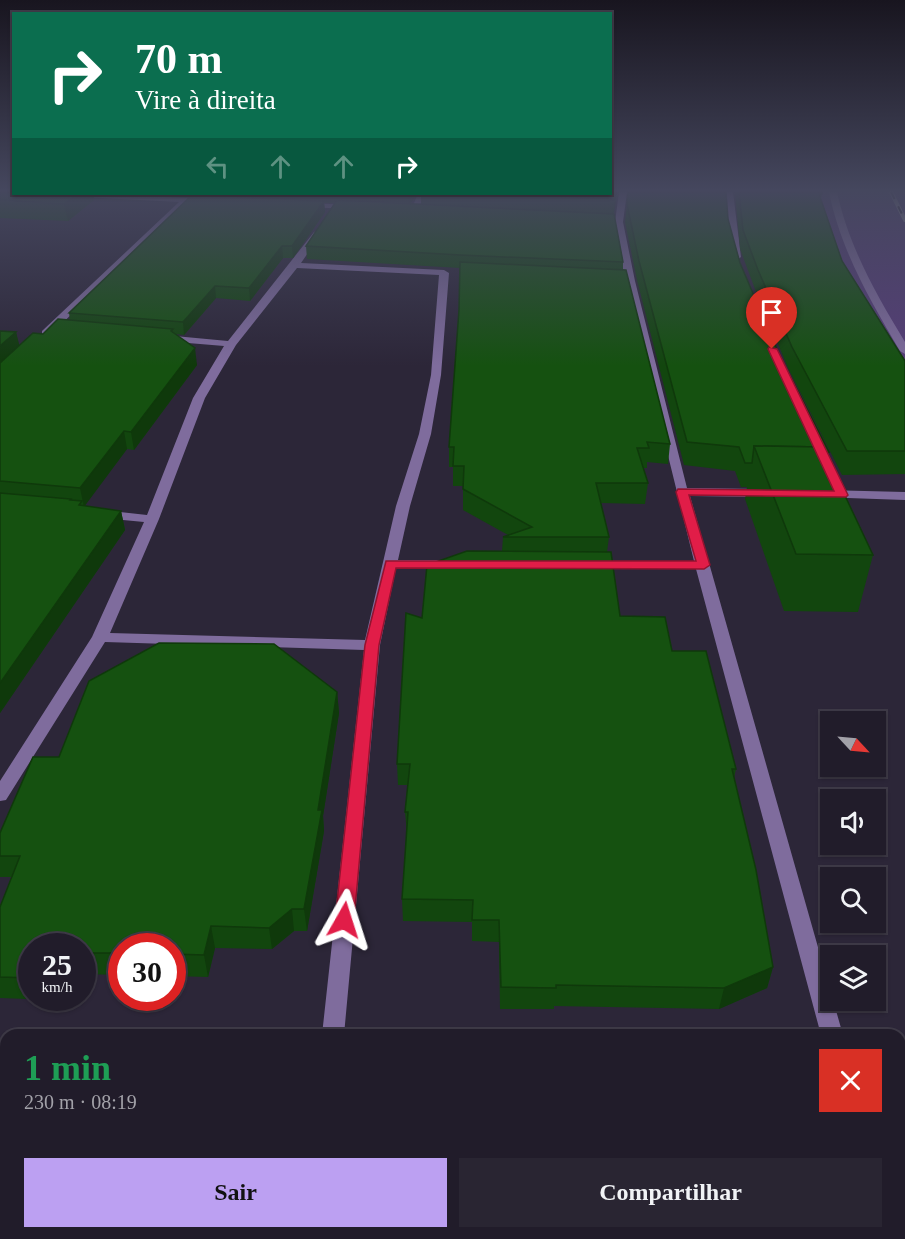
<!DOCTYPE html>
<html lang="pt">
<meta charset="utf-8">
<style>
:root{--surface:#211c2a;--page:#292532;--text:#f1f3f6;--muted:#a2a1a8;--line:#3e3a47;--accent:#bca0f2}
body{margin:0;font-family:Georgia,serif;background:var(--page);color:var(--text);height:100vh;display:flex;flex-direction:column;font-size:22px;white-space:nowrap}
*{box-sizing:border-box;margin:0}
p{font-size:20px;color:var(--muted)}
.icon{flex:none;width:33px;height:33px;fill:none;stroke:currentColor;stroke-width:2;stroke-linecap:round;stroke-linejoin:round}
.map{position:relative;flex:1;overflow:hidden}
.sheet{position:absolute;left:0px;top:1029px;width:906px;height:210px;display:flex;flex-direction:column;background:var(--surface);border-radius:18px 18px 0 0;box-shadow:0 2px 4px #0004,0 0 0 2px var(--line)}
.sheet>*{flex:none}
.hud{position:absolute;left:12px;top:12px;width:600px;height:183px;border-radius:0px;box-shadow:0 2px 4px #0004,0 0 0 2px var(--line);background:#0b6e4f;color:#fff;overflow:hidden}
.needle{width:39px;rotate:116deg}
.tools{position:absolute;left:820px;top:711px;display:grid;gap:12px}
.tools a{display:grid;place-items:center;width:66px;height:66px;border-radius:0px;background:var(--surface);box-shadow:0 2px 4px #0004,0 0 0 2px var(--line);font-size:30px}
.speed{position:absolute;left:18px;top:933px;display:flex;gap:12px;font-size:30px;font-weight:700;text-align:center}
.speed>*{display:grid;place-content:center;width:78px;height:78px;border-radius:50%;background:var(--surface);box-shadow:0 2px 4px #0004,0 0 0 2px var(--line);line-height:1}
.speed small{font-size:15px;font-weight:400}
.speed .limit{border:9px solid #d22;background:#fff;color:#111}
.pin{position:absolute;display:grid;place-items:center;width:51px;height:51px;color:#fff;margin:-62px -26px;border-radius:50% 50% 50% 0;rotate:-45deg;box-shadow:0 0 6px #0007}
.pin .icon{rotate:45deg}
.me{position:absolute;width:66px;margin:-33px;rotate:6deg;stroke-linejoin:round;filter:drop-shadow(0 0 4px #0008)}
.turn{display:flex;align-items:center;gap:21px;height:126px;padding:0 24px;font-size:27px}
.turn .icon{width:78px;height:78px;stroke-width:2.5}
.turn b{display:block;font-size:42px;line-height:51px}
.lanes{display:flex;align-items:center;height:57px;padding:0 24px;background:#0003;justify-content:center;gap:30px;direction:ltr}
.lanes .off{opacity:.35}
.round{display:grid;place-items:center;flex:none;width:63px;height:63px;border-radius:0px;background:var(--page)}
.summary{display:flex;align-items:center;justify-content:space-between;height:102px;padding:0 24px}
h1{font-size:36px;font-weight:800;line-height:45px;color:#1e9e55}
.primary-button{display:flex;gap:12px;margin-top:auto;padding:12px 24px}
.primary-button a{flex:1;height:69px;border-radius:0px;background:var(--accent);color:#111;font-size:24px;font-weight:800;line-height:69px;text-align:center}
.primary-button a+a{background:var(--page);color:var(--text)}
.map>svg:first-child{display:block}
.green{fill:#553d77}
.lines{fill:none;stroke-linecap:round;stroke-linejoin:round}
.minor{fill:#7f6c9d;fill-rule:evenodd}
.rail-casing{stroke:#9a95a3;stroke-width:4}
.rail{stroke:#231c2e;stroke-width:2;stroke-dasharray:8;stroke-linecap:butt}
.wall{fill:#12460e}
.shaded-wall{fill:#0f390b}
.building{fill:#155110;stroke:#0f390b;stroke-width:1.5}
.route{fill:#e11d48;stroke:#92132f;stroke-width:1.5}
</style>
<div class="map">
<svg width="905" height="1239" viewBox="0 0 905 1239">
<rect width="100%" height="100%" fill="#2c2638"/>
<path class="green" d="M819,192H905V360L837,270Z"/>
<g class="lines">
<g class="minor">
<path d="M619,192H627L623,222L635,281L687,488L767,489L773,493L767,497L690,496L831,993V1000H833L843,1035H821L696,569H594L587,565L594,561H694L625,281L615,222Z"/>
<path d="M725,192H733L741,257L737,260L733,257Z"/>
<path d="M829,192H837C849,247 876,294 905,342V354L900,351C870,300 841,251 829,192Z"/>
<path d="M59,194H101L207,199L211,201L207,203L188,202L50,335H42V331L179,202L63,196Z"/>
<path d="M418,194H426L416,212H410Z"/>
<path d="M306,203L354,205L358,207L354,209L303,207V203Z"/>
<path d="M317,231L321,234L301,263L444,270L449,273L441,375L431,434L410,506L398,560H450L457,564L450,568H396L380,645L344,1035H322L364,650L105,642L6,800L0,801V781L92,637L144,522L102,518L95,514L102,510L147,515L193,398L224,346L164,341L159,338L164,335L228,341L314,232ZM297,268L439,275L431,375L419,434L396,506L365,640L110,633L159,519L205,398L236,345Z"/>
<path d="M824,490L905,492V500L819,497L818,494Z"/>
<path d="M872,1233H898L899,1239H873Z"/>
</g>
<defs>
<path id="rail" d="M891,192L905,220"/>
</defs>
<use href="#rail" class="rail-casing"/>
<use href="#rail" class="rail"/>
</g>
<g class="wall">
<path d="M0,192L14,194H93L94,200L68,221L0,218Z"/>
<path d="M617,192L614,214L623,262V270L670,444L668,464L647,462V468H643L648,483L645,504L601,503L609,537L607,552L620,616L672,651L736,769L734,778L773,967L767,988L719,1009L554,1006V1009H500L499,942L472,941V922L403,921L402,899L407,833L405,812L408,785H398L397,764L422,618L502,551L503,537L508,535L463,510V486H453V467H449V447L459,310L460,268L307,259L306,246L335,203H324L325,212L293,258H283L250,301L216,298L184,335L176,334L197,365L134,450L127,449L84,506L121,511L125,530L0,713V331L16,332L19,346L70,320L69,313L203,195L202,194H416L410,204H421V194H610Z"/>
<path d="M735,192H822L821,199L842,261L905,361V474L842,475L788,368L755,289L740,249Z"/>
<path d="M627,204L728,219L740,263L778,352L829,452L827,459L873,555L858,612L784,611L745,499L747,487H741L735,471L684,465L637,280L625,222Z"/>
<path d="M337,692L339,713L323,816L324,831L307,931H294L272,949L215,948L208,977L172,976V946H122V975L82,974V946H32V998H56L55,1000L0,998V907L12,877H0V833L59,757Z"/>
</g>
<g class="shaded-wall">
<path d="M616,192H617L613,217L615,199Z"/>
<path d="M77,194H93L94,200L68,221L64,204Z"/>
<path d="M408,194H416L409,207Z"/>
<path d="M324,201L325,212L293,258L292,246Z"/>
<path d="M282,246L283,258L250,301L249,288Z"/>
<path d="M215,286L216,298L184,335L183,322Z"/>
<path d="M16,332L20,348L0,367V346Z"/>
<path d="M195,348L197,365L134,450L131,432Z"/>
<path d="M124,431L127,449L84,507L80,488Z"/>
<path d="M121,511L125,530L0,713V683Z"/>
<path d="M337,692L339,713L323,816L324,831L307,931L304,909L318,810Z"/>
<path d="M292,909L294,931L272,949L269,928Z"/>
<path d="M211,926L215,948L208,977L204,955Z"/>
<path d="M773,967L767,988L719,1009L724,988Z"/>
<path d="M228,1233H254L253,1239H227Z"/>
</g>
<g class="building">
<path d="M0,192H14V194H77L64,204L0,200Z"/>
<path d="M610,192H616L615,199L500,194H610Z"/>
<path d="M628,192H726L728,219L740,263L778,352L829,452H824L822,447L754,446L752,463H745L739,447L687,442L639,261L627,204Z"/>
<path d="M739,192H822V194H819L842,261L905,361V451H847L792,347L758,270L743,230Z"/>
<path d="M192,195L324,201L292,246H282L249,288L215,286L183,322L69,313Z"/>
<path d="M337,200L614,214L623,262L460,255L306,246Z"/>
<path d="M460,262L626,270L670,444L647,442L649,448H637L648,483H596L609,537H503L532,527L463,489L464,466H453L454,447H449L459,310Z"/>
<path d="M58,319L173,329L171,331L195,348L131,432L124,431L80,488L0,481V363L33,333L43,334Z"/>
<path d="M0,331L16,332L0,346Z"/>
<path d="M754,446L822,447L873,555L796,554Z"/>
<path d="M0,493L71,499L70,500L82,501L79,505L121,511L0,683Z"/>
<path d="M467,551L611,552L620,616L665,617L672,651H706L736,769H732L756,870L773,967L724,988L556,985V988L501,987L499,920H472L473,900L402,899L408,812H405L410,764H397L406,613L422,618L427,565Z"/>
<path d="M159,643L274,644L337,692L318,810H322L304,909H292L269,928L211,926L204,955L172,954V946H122V953H82V946H32V978L0,977V907L20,856H0V833L33,757H59L89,681Z"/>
<path d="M0,1051H6V1233H228L227,1239H0Z"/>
<path d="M363,1233H760L761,1239H362Z"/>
</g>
<linearGradient id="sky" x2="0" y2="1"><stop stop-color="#18151f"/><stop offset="0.52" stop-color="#45475e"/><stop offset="1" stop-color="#45475e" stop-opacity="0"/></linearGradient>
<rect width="905" height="366" fill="url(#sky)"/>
<path class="route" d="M769,347L777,349L848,495L846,497L689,495L710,565L704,569L396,568L379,645L354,920L351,925L344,928L338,925L335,920L365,645L386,561H696L676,492L678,489L834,491L768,349Z"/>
</svg>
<div class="tools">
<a><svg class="needle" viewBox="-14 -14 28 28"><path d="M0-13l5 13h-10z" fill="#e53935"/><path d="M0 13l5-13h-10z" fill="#a2a1a8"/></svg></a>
<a><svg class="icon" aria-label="sound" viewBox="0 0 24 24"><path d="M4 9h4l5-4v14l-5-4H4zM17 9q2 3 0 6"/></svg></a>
<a><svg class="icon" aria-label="search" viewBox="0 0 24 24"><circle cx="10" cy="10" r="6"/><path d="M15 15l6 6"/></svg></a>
<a><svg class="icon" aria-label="layers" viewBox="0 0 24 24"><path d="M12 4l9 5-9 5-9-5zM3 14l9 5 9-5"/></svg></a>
</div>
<div class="speed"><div>25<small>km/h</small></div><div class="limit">30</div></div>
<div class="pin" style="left:772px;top:349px;background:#d93025"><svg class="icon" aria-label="arrive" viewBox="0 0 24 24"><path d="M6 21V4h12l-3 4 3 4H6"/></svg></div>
<svg class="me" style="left:344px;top:920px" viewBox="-20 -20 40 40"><path d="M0-17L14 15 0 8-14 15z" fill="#e11d48" stroke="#fff" stroke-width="4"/></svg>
<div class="hud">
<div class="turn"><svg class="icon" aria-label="right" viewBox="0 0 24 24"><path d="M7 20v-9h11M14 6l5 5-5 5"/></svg><div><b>70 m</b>Vire à direita</div></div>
<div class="lanes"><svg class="icon off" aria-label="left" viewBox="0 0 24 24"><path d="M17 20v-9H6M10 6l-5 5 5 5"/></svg><svg class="icon off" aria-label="ahead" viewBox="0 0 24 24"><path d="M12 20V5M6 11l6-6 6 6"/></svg><svg class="icon off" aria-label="ahead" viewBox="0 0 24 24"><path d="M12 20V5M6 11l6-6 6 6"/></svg><svg class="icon" aria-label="right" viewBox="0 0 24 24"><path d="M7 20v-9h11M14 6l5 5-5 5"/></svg></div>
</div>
<section class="sheet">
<div class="summary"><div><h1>1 min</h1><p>230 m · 08:19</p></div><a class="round" style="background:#d93025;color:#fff"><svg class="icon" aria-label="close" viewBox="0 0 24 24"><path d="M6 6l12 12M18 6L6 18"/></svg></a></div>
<div class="primary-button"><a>Sair</a><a>Compartilhar</a></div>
</section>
</div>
